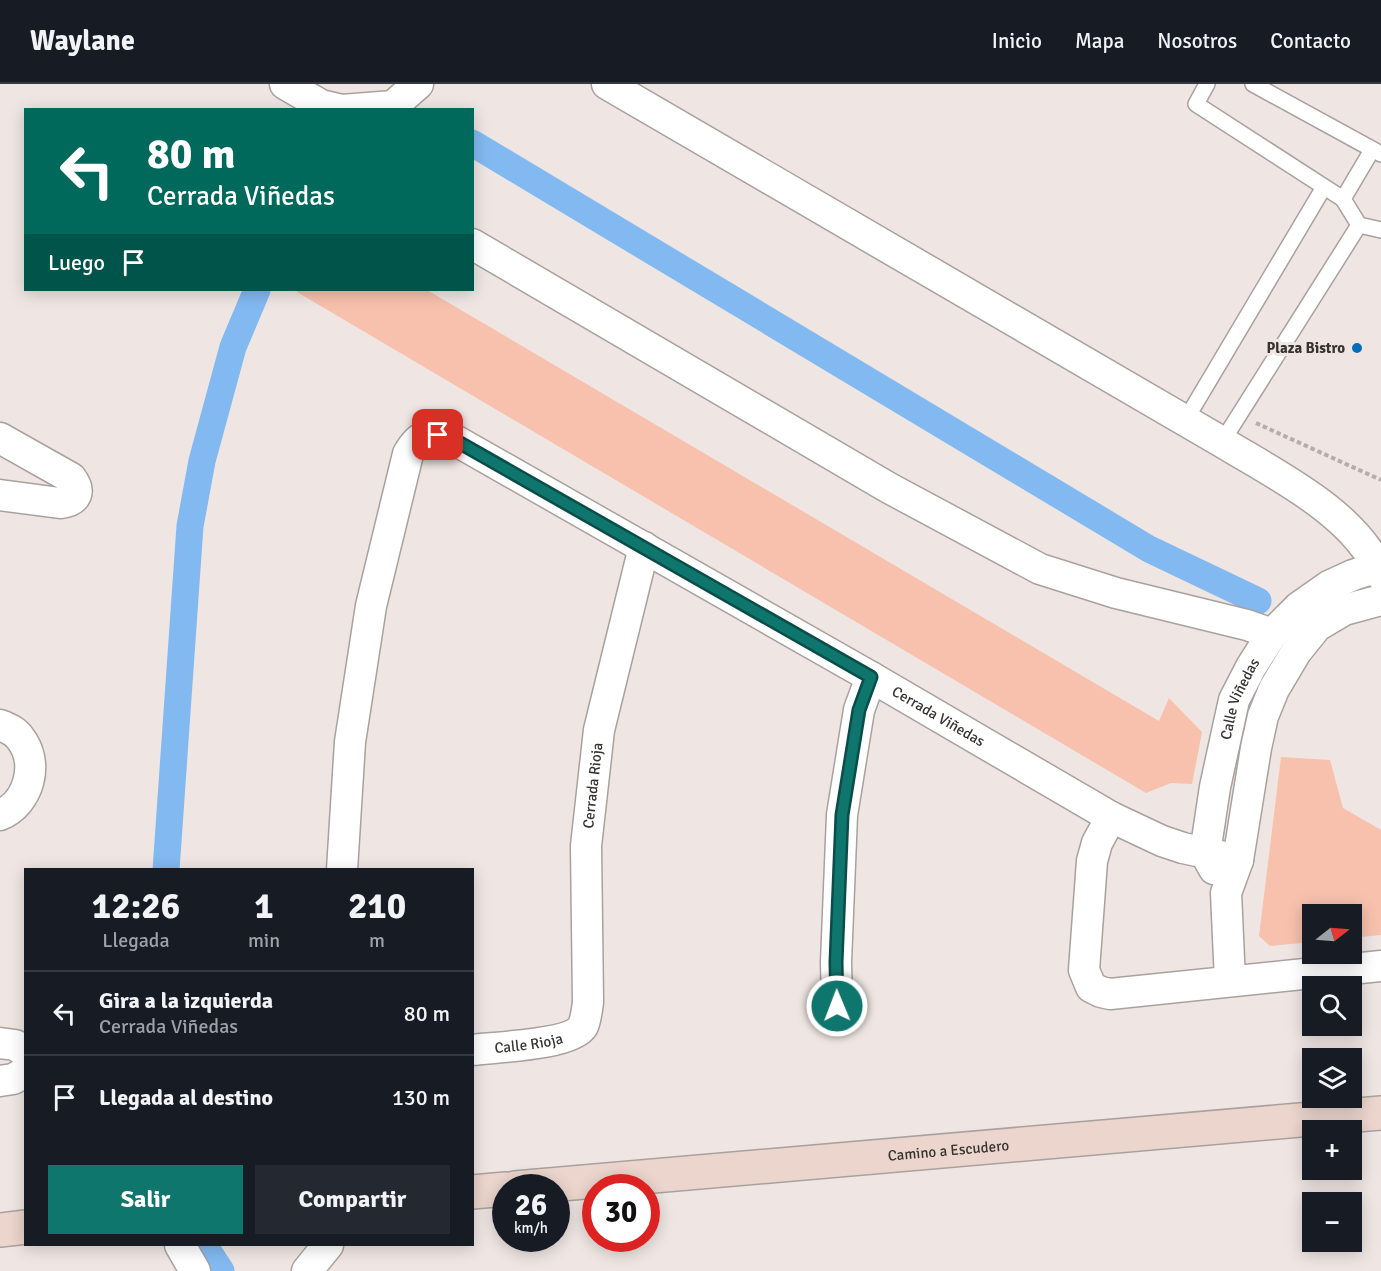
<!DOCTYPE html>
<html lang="es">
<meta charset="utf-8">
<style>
:root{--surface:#171b24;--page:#242831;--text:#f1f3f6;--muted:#9ea1a6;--line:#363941;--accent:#0f766e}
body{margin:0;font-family:Signika,sans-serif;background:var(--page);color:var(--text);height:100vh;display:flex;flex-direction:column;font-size:22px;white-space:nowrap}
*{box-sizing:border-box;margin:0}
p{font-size:20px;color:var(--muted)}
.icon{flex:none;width:33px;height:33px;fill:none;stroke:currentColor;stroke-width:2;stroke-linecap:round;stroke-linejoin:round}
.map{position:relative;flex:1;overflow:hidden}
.sheet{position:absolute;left:24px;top:784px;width:450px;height:378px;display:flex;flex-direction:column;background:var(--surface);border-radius:0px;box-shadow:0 3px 15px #0003}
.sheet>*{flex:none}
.hud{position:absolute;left:24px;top:24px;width:450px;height:183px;border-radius:0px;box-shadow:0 3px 15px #0003;background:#00695c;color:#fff;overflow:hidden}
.needle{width:39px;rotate:73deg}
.fabs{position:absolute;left:1302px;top:820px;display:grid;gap:12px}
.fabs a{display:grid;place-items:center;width:60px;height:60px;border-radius:0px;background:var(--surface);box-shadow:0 3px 15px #0003;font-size:30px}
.speed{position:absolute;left:492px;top:1090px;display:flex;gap:12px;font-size:30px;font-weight:700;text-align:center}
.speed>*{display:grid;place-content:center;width:78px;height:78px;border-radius:50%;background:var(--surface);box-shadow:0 3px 15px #0003;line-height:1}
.speed small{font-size:15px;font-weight:400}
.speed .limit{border:9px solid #d22;background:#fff;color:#111}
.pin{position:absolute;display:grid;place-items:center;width:51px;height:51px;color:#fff;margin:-26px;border-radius:12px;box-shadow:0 3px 9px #0006}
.me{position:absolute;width:66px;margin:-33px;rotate:359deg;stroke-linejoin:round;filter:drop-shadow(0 0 4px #0008)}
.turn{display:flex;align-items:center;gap:21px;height:126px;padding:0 24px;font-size:27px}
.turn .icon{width:78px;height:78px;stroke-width:2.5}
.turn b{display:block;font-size:42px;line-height:51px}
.then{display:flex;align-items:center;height:57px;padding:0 24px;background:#0003;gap:12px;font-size:22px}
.eta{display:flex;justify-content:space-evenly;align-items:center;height:102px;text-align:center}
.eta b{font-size:36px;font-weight:700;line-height:42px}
.primary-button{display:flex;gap:12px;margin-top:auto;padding:12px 24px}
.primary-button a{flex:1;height:69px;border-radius:0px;background:var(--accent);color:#fff;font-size:24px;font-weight:700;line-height:69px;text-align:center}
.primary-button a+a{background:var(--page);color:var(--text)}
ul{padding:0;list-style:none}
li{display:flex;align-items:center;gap:18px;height:84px;padding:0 24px;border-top:2px solid var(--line)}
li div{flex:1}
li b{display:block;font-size:22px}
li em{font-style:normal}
header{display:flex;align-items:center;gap:36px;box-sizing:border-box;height:84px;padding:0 30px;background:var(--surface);border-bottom:2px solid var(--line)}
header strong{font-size:28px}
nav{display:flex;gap:33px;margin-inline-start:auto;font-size:21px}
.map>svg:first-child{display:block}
.green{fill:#f7c1ad}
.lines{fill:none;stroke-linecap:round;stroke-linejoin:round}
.canal{stroke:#82b9f0;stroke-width:27}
.lane-casing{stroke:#a9a19e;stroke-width:18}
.street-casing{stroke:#a9a19e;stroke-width:33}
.secondary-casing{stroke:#a9a19e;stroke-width:36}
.path{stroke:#b5adab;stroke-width:4;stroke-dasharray:4.5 3;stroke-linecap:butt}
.lane{stroke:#fff;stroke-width:15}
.street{stroke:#fff;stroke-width:30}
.secondary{stroke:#ebd5cd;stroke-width:33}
.route-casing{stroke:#0a4d48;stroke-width:15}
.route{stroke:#0f766e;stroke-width:10}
.poi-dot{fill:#066db9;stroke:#efe6e3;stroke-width:2}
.labels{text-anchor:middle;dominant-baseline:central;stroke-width:6;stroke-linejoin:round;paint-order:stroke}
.poi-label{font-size:15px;font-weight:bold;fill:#363331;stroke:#efe6e3;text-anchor:end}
.street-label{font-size:15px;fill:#363331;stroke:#efe6e3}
</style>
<header>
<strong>Waylane</strong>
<nav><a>Inicio</a><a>Mapa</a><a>Nosotros</a><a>Contacto</a></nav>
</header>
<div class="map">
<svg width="1381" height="1187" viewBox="0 0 1381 1187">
<rect width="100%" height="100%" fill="#efe6e3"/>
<g class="green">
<path d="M297,206H427L1159,637L1169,614L1202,648L1192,700L1171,699L1146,709L297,208Z"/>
<path d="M1281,673L1330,676L1343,724L1381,746V851L1352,854V831H1312V858L1270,862L1259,852Z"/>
</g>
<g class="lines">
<g class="canal">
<path d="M472,59L1149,465L1258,517"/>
<path d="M166,786L190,442L202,377L233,263L257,206"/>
<path d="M204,1161L221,1187"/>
</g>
<defs>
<g id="lane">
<path d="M1207,0L1196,20L1343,115"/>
<path d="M1253,0L1381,70"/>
<path d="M1372,66L1343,115L1359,141L1381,146"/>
<path d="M1185,337L1324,103"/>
<path d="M1222,358L1359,141"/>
</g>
<g id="street">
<path d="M285,0L321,21L342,26"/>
<path d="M607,0L1222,358C1276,391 1357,430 1381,491"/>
<path d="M342,26L393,22L418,0"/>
<path d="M472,160L889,404L1040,485L1116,509L1247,541L1272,550"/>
<path d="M0,354L71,394C81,407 78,417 60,419L0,411"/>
<path d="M0,641C8,644 15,647 20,654C40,679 29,719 0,731"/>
<path d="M1111,733L1097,759L1092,777L1084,886L1091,903L1101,908L1110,910L1381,882"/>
<path id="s1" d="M1214,785L1205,769L1215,703L1234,616L1251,583L1272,550L1299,523L1329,502L1353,491L1381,482"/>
<path id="s2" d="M342,786L350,658L371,522L408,370C420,348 431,348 453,355L871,593L1111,733L1162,757L1183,764L1238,776"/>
<path d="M1230,897L1226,809L1238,776L1256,664L1263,632L1274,605L1296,568L1317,542L1344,526L1381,516"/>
<path d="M837,922L836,878L842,731L859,626L871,593"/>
<path d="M0,959L15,961L26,968"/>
<path id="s3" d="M472,966C495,963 572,961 583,942C586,935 587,926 588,918L586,762L599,646L644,463"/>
<path d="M0,997L13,995L26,988"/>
<path d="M180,1161L195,1187"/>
<path d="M307,1187L328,1161"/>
</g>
<g id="secondary">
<path id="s4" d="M515,1104L1381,1029"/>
<path d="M472,1108L506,1105"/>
<path d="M0,1146L26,1143"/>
</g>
</defs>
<use href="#lane" class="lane-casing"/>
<use href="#street" class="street-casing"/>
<use href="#secondary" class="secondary-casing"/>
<path class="path" d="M1256,339L1381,396"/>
<use href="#lane" class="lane"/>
<use href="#street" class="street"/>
<use href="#secondary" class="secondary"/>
</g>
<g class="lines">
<defs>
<path id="route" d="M438,351L453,355L871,593L859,626L842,731L836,878L837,922"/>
</defs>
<use href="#route" class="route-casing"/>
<use href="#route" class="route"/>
</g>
<circle class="poi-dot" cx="1357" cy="264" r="6"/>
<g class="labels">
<g class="poi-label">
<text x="1345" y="264">Plaza Bistro</text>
</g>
<g class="street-label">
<text stroke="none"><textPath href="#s1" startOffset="177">Calle Viñedas</textPath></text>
<text stroke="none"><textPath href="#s2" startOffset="1035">Cerrada Viñedas</textPath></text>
<text stroke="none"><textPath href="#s3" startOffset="357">Cerrada Rioja</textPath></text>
<text stroke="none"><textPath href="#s3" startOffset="57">Calle Rioja</textPath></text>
<text stroke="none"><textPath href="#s4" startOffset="435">Camino a Escudero</textPath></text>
</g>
</g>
</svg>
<div class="fabs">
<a><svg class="needle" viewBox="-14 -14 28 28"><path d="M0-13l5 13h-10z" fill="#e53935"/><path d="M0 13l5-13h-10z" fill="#9ea1a6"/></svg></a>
<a><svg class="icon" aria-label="search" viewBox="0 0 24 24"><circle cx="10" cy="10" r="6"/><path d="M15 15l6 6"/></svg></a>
<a><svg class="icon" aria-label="layers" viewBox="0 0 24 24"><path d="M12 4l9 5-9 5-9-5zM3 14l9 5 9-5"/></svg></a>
<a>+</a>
<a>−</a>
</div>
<div class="speed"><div>26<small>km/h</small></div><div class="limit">30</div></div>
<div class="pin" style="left:438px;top:351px;background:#d93025"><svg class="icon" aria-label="arrive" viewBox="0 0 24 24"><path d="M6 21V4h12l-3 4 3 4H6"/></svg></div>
<svg class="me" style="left:837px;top:922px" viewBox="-20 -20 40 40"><circle r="17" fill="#0f766e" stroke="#fff" stroke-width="3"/><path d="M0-11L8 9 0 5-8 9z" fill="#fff"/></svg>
<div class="hud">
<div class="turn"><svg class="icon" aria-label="left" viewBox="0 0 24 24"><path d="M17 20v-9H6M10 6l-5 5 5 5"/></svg><div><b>80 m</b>Cerrada Viñedas</div></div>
<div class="then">Luego<svg class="icon" aria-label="arrive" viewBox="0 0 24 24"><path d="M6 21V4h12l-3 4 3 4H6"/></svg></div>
</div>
<section class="sheet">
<div class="eta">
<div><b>12:26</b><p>Llegada</p></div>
<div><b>1</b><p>min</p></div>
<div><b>210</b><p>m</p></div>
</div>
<ul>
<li><svg class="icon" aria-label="left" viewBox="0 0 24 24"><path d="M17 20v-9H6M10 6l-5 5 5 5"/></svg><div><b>Gira a la izquierda</b><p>Cerrada Viñedas</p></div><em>80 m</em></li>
<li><svg class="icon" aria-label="arrive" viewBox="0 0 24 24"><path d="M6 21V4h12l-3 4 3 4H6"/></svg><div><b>Llegada al destino</b></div><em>130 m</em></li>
</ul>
<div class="primary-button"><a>Salir</a><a>Compartir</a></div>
</section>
</div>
